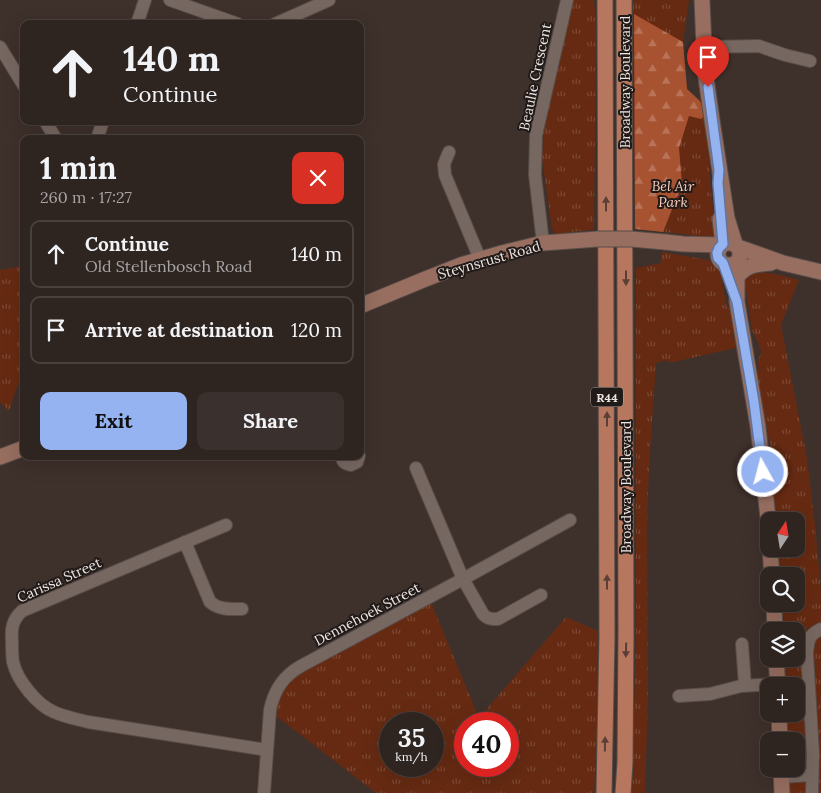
<!DOCTYPE html>
<meta charset="utf-8">
<style>
:root{--surface:#2e2420;--page:#3a302d;--text:#f1f3f6;--muted:#a7a4a5;--line:#49413e;--accent:#95b2f1}
body{margin:0;font-family:Lora,serif;background:var(--page);color:var(--text);height:100vh;display:flex;flex-direction:column;font-size:19px;white-space:nowrap}
*{box-sizing:border-box;margin:0}
p{font-size:16px;color:var(--muted)}
.icon{flex:none;width:28px;height:28px;fill:none;stroke:currentColor;stroke-width:2;stroke-linecap:round;stroke-linejoin:round}
.map{position:relative;flex:1;overflow:hidden}
.panel{position:absolute;left:20px;top:135px;width:344px;height:325px;display:flex;flex-direction:column;background:var(--surface);border-radius:10px;box-shadow:0 5px 20px #0002,0 0 0 1px var(--line)}
.panel>*{flex:none}
.guide{position:absolute;left:20px;top:20px;width:344px;height:105px;border-radius:10px;box-shadow:0 5px 20px #0002,0 0 0 1px var(--line);background:#2e2420;color:var(--text);overflow:hidden}
.needle{width:32px;rotate:12deg}
.tools{position:absolute;left:760px;top:512px;display:grid;gap:10px}
.tools a{display:grid;place-items:center;width:45px;height:45px;border-radius:10px;background:var(--surface);box-shadow:0 5px 20px #0002,0 0 0 1px var(--line);font-size:25px}
.speed{position:absolute;left:379px;top:712px;display:flex;gap:10px;font-size:25px;font-weight:700;text-align:center}
.speed>*{display:grid;place-content:center;width:65px;height:65px;border-radius:50%;background:var(--surface);box-shadow:0 5px 20px #0002,0 0 0 1px var(--line);line-height:1}
.speed small{font-size:12px;font-weight:400}
.speed .limit{border:8px solid #d22;background:#fff;color:#111}
.pin{position:absolute;display:grid;place-items:center;width:42px;height:42px;color:#fff;margin:-51px -21px;border-radius:50% 50% 50% 0;rotate:-45deg;box-shadow:0 0 5px #0007}
.pin .icon{rotate:45deg}
.me{position:absolute;width:55px;margin:-28px;rotate:353deg;stroke-linejoin:round;filter:drop-shadow(0 0 4px #0008)}
.turn{display:flex;align-items:center;gap:18px;height:105px;padding:0 20px;font-size:22px}
.turn .icon{width:65px;height:65px;stroke-width:2.5}
.turn b{display:block;font-size:35px;line-height:42px}
.round{display:grid;place-items:center;flex:none;width:52px;height:52px;border-radius:10px;background:var(--page)}
.headline{display:flex;align-items:center;justify-content:space-between;height:85px;padding:0 20px}
h1{font-size:30px;font-weight:700;line-height:38px}
.action{display:flex;gap:10px;margin-top:auto;padding:10px 20px}
.action a{flex:1;height:58px;border-radius:10px;background:var(--accent);color:#111;font-size:20px;font-weight:700;line-height:58px;text-align:center}
.action a+a{background:var(--page);color:var(--text)}
ul{padding:0;list-style:none}
li{display:flex;align-items:center;gap:15px;height:68px;margin:0 10px 8px;padding:0 10px;border:2px solid var(--line);border-radius:10px}
li div{flex:1}
li b{display:block;font-size:19px}
li em{font-style:normal}
.map>svg:first-child{display:block}
.grass{fill:url(#grass-tufts);fill-rule:evenodd}
.forest{fill:url(#forest-firs)}
.lines{fill:none;stroke-linecap:round;stroke-linejoin:round}
.street-casing{stroke:#584d49;stroke-width:14}
.secondary-casing{stroke:#584d49;stroke-width:17}
.primary-casing{stroke:#584d49;stroke-width:17}
.street{stroke:#776761;stroke-width:12}
.secondary{stroke:#976e60;stroke-width:15}
.primary{stroke:#b7765e;stroke-width:15}
.secondary-bridge-casing{stroke:#584d49;stroke-width:17;stroke-linecap:butt}
.secondary-bridge{stroke:#976e60;stroke-width:15}
.oneway{fill:#5c3f34}
.route-casing{stroke:#61749d;stroke-width:12}
.route{stroke:#95b2f1;stroke-width:9}
.labels{text-anchor:middle;dominant-baseline:central;stroke-width:4;stroke-linejoin:round;paint-order:stroke}
.shield{fill:#201a18;stroke:#b0a7a4;stroke-width:1}
.shield-label{font-size:12px;font-weight:bold;fill:#ede4e0}
.street-label{font-size:14px;fill:#ede4e0;stroke:#201a18}
.park-label{font-size:14px;font-style:italic;fill:#fecdbc;stroke:#201a18}
</style>
<div class="map">
<svg width="821" height="793" viewBox="0 0 821 793">
<defs>
<pattern id="grass-tufts" width="24" height="20" patternUnits="userSpaceOnUse" patternTransform="scale(1.25)"><rect width="24" height="20" fill="#662a12"/><path d="M3 7l-1-3M5 7V3M7 7l1-3M15 17l-1-3M17 17v-4M19 17l1-3" fill="none" stroke="#7c4934"/></pattern>
<pattern id="forest-firs" width="22" height="20" patternUnits="userSpaceOnUse" patternTransform="scale(1.25)"><rect width="22" height="20" fill="#a75231"/><path d="M5 1l3.5 6h-7zM16 11l3.5 6h-7z" fill="#b87358"/></pattern>
</defs>
<rect width="100%" height="100%" fill="#3e302b"/>
<g class="grass">
<path d="M573,0H594L596,24L594,230L568,232V235C561,235 555,236 552,228L542,159L543,133L572,7Z"/>
<path d="M633,0H689L683,42L687,89L700,101L706,114L711,192L716,231L715,235L710,238L683,234L635,229Z"/>
<path d="M662,252L708,260L715,264L720,270L727,308H730L736,348L669,363L668,360L656,363L649,466L647,529L648,699L645,793H632L633,763L636,630V268L661,263Z"/>
<path d="M24,266V367L9,411L0,402V270Z"/>
<path d="M751,272C769,272 782,275 799,280L781,325L807,458L815,525L821,591V793H788L787,769H796V741H785L784,714H796V686H783L781,659H796V631H780L779,604H796V576H777L776,549H796V521H774L771,460L768,433L756,371L759,370L758,362L761,352L758,342L752,330L745,282Z"/>
<path d="M430,600L479,718L566,617L598,631L597,739L594,793H376L276,716L277,701L291,677ZM390,724H432V766H390ZM465,724H508V766H465Z"/>
</g>
<path class="forest" d="M634,14L683,42L687,89L700,101L706,114L701,119L689,116L679,148L682,184L663,232L635,229Z"/>
<g class="lines">
<defs>
<g id="street">
<path d="M170,0L238,24"/>
<path d="M137,24L145,0"/>
<path d="M275,24L329,0"/>
<path d="M0,47L24,86"/>
<path d="M704,47L759,46L785,55L810,61"/>
<path d="M45,121L56,139"/>
<path d="M97,139L103,121"/>
<path d="M449,152L444,164L445,175L480,259"/>
<path d="M543,243L535,175L536,135L567,0"/>
<path d="M342,456C342,462 345,464 351,465L357,462L359,456"/>
<path d="M416,468L463,579L483,614C487,619 491,619 498,619L541,595"/>
<path d="M226,525L22,611C12,620 11,629 12,642C12,649 12,656 13,662C17,680 37,705 54,712C65,717 76,719 88,722L267,750"/>
<path d="M185,542L210,602C219,610 231,609 242,609"/>
<path d="M742,644L745,685"/>
<path d="M679,696L710,694L741,686L778,684"/>
<path d="M781,777L812,775"/>
<path d="M264,793L270,710C274,690 283,676 301,666L463,579L570,520"/>
<path d="M812,793L813,754L807,654C808,641 808,635 821,629"/>
</g>
<g id="secondary">
<path d="M702,0L705,71L712,120L727,218L735,244"/>
<path d="M720,219L723,244"/>
<path d="M665,242L683,244L722,245"/>
<circle cx="729" cy="254" r="11"/>
<path d="M738,247L783,263L821,272"/>
<path d="M737,262V302L758,427L769,527"/>
<path d="M736,278C747,264 755,265 771,263"/>
<path d="M360,306L423,280L461,265L502,253L543,243L598,239"/>
<path d="M0,457L24,448"/>
<path d="M770,549L772,576"/>
<path d="M774,604L775,631"/>
<path d="M776,659L778,686"/>
<path d="M779,714L780,741"/>
<path d="M781,769L782,793"/>
</g>
<g id="primary">
<path d="M604,793L607,636L605,0"/>
<path d="M623,793L625,762L626,631L624,0"/>
</g>
</defs>
<use href="#street" class="street-casing"/>
<use href="#secondary" class="secondary-casing"/>
<use href="#primary" class="primary-casing"/>
<use href="#street" class="street"/>
<use href="#secondary" class="secondary"/>
<use href="#primary" class="primary"/>
<defs>
<path id="secondary-bridge" d="M598,239H631L665,242"/>
</defs>
<use href="#secondary-bridge" class="secondary-bridge-casing"/>
<use href="#secondary-bridge" class="secondary-bridge"/>
</g>
<defs><path id="oneway-solid" d="M-6-.8H1V-3.2L6.5 0L1 3.2V.8H-6Z" transform="scale(1.25)"/></defs>
<g class="oneway">
<use href="#oneway-solid" transform="translate(606 204) rotate(-90)"/>
<use href="#oneway-solid" transform="translate(626 278) rotate(90)"/>
<use href="#oneway-solid" transform="translate(607 419) rotate(-90)"/>
<use href="#oneway-solid" transform="translate(607 582) rotate(-90)"/>
<use href="#oneway-solid" transform="translate(626 650) rotate(91)"/>
<use href="#oneway-solid" transform="translate(605 744) rotate(-89)"/>
</g>
<g class="lines">
<defs>
<path id="route" d="M708,87L719,170L718,183L723,244L719,248L717,253L718,258L723,263L737,302L754,402L763,472"/>
</defs>
<use href="#route" class="route-casing"/>
<use href="#route" class="route"/>
</g>
<g class="labels">
<rect class="shield" x="591" y="387.5" width="32" height="19" rx="4"/>
<g class="shield-label">
<text x="607" y="397">R44</text>
</g>
<g class="street-label">
<text transform="translate(535 77) rotate(-78)">Beaulie Crescent</text>
<text transform="translate(625 82) rotate(-90)">Broadway Boulevard</text>
<text transform="translate(489 260) rotate(-16)">Steynsrust Road</text>
<text transform="translate(626 487) rotate(-90)">Broadway Boulevard</text>
<text transform="translate(59 580) rotate(-24)">Carissa Street</text>
<text transform="translate(367 614) rotate(-28)">Dennehoek Street</text>
</g>
<g class="park-label">
<text x="673" y="186">Bel Air<tspan x="673" dy="16">Park</tspan></text>
</g>
</g>
</svg>
<div class="tools">
<a><svg class="needle" viewBox="-14 -14 28 28"><path d="M0-13l5 13h-10z" fill="#e53935"/><path d="M0 13l5-13h-10z" fill="#a7a4a5"/></svg></a>
<a><svg class="icon" aria-label="search" viewBox="0 0 24 24"><circle cx="10" cy="10" r="6"/><path d="M15 15l6 6"/></svg></a>
<a><svg class="icon" aria-label="layers" viewBox="0 0 24 24"><path d="M12 4l9 5-9 5-9-5zM3 14l9 5 9-5"/></svg></a>
<a>+</a>
<a>−</a>
</div>
<div class="speed"><div>35<small>km/h</small></div><div class="limit">40</div></div>
<div class="pin" style="left:708px;top:87px;background:#d93025"><svg class="icon" aria-label="arrive" viewBox="0 0 24 24"><path d="M6 21V4h12l-3 4 3 4H6"/></svg></div>
<svg class="me" style="left:763px;top:472px" viewBox="-20 -20 40 40"><circle r="17" fill="#95b2f1" stroke="#fff" stroke-width="3"/><path d="M0-11L8 9 0 5-8 9z" fill="#fff"/></svg>
<div class="guide">
<div class="turn"><svg class="icon" aria-label="ahead" viewBox="0 0 24 24"><path d="M12 20V5M6 11l6-6 6 6"/></svg><div><b>140 m</b>Continue</div></div>
</div>
<section class="panel">
<div class="headline"><div><h1>1 min</h1><p>260 m · 17:27</p></div><a class="round" style="background:#d93025;color:#fff"><svg class="icon" aria-label="close" viewBox="0 0 24 24"><path d="M6 6l12 12M18 6L6 18"/></svg></a></div>
<ul>
<li><svg class="icon" aria-label="ahead" viewBox="0 0 24 24"><path d="M12 20V5M6 11l6-6 6 6"/></svg><div><b>Continue</b><p>Old Stellenbosch Road</p></div><em>140 m</em></li>
<li><svg class="icon" aria-label="arrive" viewBox="0 0 24 24"><path d="M6 21V4h12l-3 4 3 4H6"/></svg><div><b>Arrive at destination</b></div><em>120 m</em></li>
</ul>
<div class="action"><a>Exit</a><a>Share</a></div>
</section>
</div>
